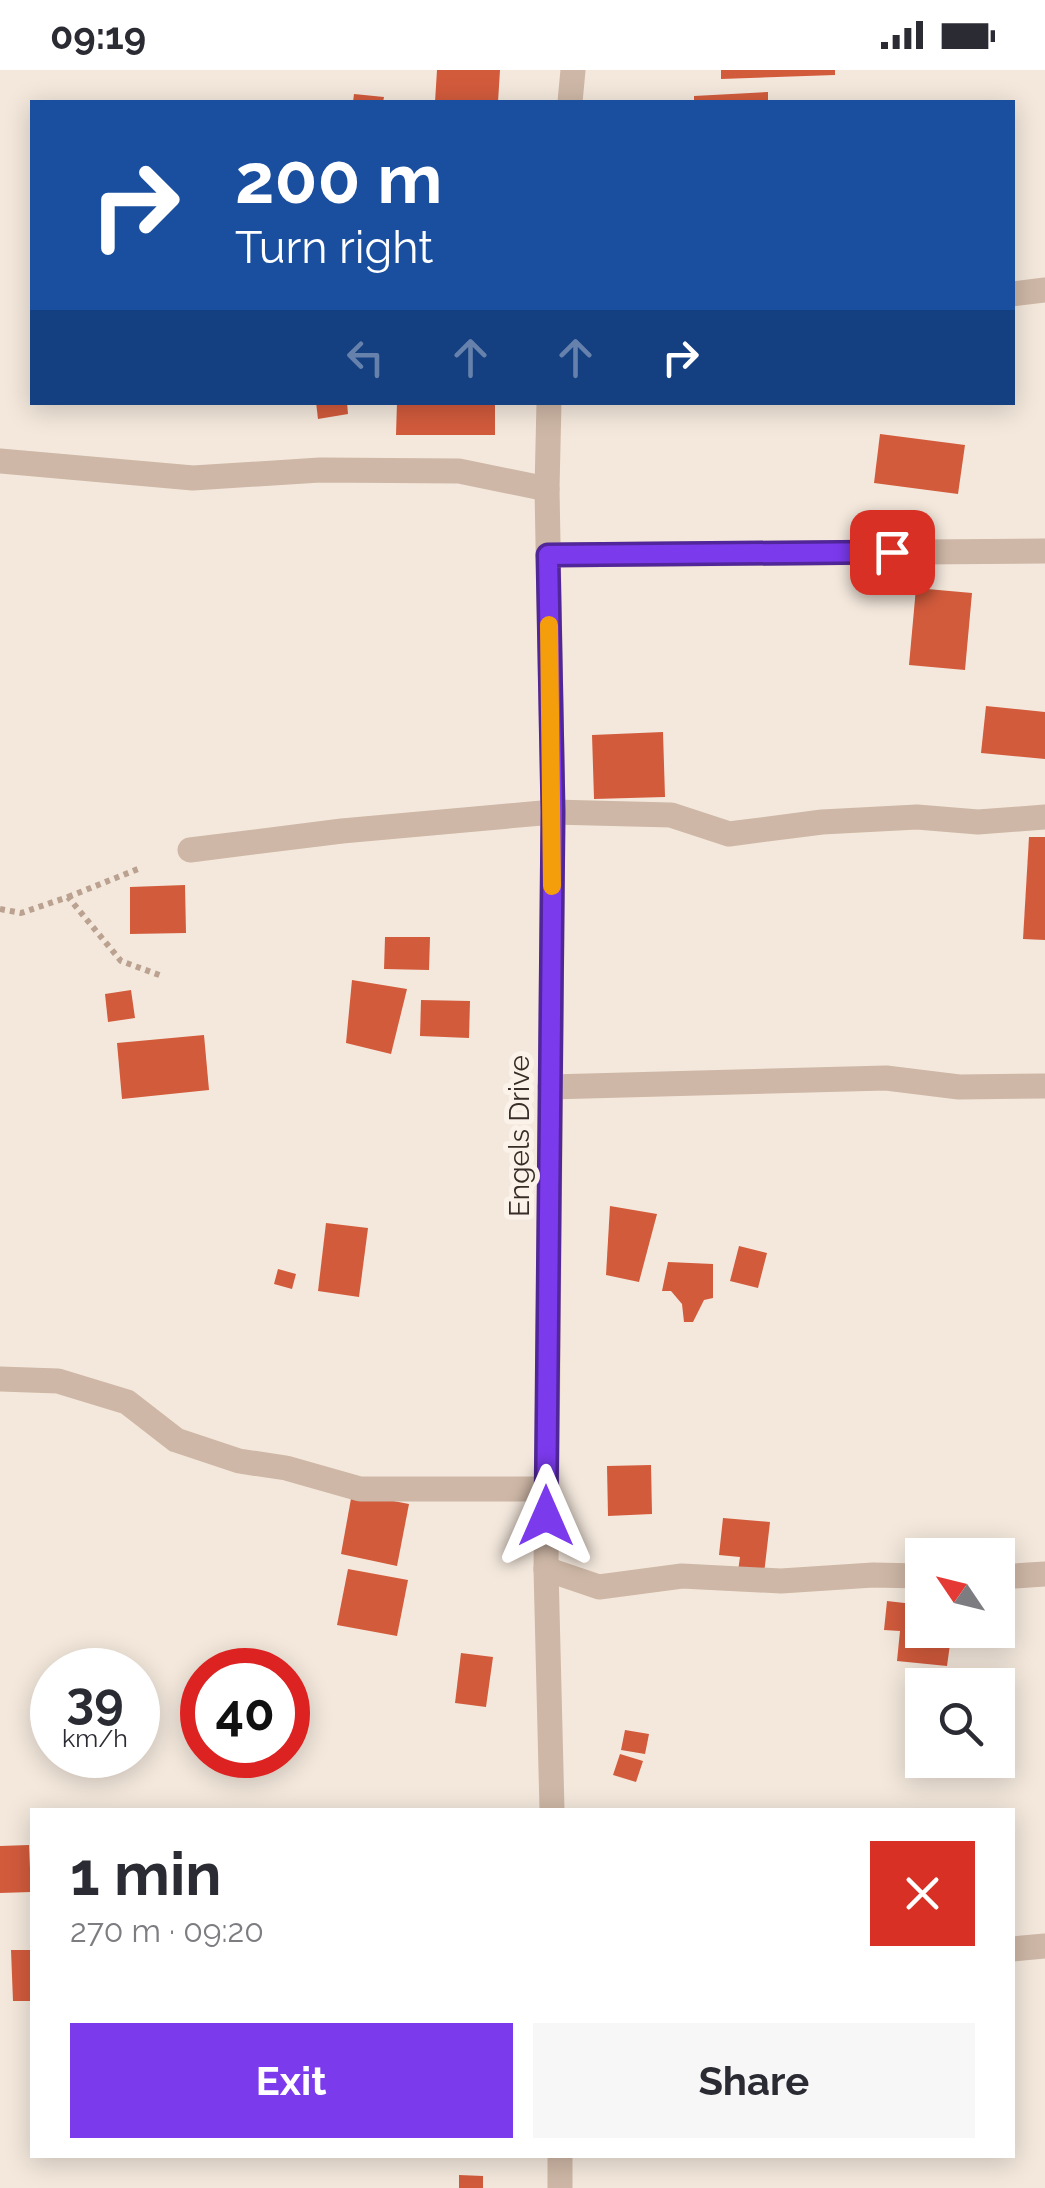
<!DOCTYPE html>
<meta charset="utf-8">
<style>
:root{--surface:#fff;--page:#f7f7f7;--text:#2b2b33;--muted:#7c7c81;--accent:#7c3aed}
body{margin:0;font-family:Raleway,sans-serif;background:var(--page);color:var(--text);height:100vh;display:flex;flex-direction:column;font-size:38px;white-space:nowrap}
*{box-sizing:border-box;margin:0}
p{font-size:32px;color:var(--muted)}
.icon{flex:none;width:55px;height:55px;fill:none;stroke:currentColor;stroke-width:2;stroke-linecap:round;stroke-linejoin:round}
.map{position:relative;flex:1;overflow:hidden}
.side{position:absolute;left:30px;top:1738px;width:985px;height:350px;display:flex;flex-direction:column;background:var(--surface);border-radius:0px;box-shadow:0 5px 25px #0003}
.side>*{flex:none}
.banner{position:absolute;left:30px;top:30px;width:985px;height:305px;border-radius:0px;box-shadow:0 5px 25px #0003;background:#1a4fa0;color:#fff;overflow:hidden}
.needle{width:65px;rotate:305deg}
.controls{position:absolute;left:905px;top:1468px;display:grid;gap:20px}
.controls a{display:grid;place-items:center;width:110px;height:110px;border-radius:0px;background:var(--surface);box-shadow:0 5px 25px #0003;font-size:50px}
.speed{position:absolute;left:30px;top:1578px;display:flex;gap:20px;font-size:50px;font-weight:700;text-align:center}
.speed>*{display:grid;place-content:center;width:130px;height:130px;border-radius:50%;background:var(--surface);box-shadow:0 5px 25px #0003;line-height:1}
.speed small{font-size:25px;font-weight:400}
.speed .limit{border:15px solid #d22;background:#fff;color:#111}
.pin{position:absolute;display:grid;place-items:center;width:85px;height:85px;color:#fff;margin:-42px;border-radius:20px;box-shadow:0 5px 15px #0006}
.me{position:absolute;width:110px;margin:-55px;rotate:0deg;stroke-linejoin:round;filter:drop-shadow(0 0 8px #0008)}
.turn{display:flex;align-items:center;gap:35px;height:210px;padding:0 40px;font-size:45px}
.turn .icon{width:130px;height:130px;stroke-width:2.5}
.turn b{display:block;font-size:70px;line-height:85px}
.lanes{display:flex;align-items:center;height:95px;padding:0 40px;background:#0003;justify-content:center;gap:50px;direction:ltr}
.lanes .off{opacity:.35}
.round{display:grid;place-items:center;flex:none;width:105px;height:105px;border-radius:0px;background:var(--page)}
.summary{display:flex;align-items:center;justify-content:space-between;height:170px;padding:0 40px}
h1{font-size:60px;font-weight:700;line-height:75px}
.button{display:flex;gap:20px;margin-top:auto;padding:20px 40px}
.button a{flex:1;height:115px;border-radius:0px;background:var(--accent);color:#fff;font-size:40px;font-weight:700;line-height:115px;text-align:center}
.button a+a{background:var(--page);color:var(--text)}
.status{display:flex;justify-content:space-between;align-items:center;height:70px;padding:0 50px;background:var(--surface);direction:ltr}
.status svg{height:28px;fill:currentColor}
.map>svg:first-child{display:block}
.building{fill:#d25b3c}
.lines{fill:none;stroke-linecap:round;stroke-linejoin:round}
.path{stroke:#baa190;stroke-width:6;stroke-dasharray:5 5;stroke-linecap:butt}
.minor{stroke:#ceb7a6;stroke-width:25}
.route-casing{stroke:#51269a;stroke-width:25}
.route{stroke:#7c3aed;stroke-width:18}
.slow{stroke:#f59e0b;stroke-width:18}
.labels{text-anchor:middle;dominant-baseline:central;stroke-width:10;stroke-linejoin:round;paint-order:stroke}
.street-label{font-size:28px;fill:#392d28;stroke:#fbf2e9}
</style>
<div class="status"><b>09:19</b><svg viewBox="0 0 49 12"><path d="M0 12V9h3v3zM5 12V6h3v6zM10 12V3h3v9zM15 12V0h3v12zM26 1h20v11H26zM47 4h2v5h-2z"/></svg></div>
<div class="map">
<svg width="1045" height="2118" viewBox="0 0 1045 2118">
<rect width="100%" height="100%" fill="#f4e8dc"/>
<g class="building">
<path d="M437,0H500L498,32H435Z"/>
<path d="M721,0H835V5L721,9Z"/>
<path d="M768,22V32H694V26Z"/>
<path d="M354,24L384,27L383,32H353Z"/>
<path d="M316,332H347L348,344L318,349Z"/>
<path d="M397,332H495V365H396Z"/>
<path d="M880,364L965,375L958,424L874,413Z"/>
<path d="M916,518L972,523L965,600L909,595Z"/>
<path d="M986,636L1045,642V689L981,683Z"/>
<path d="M663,662L665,727L594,729L592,665Z"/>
<path d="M1029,767H1045V870L1023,869Z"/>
<path d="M185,815L186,863L130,864V817Z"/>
<path d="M385,867H430L429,900L384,899Z"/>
<path d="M352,910L407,919L391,984L346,973Z"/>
<path d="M131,920L135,948L108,952L105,924Z"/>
<path d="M421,930L470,931L469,968L420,966Z"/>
<path d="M204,965L209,1020L122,1029L117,973Z"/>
<path d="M610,1136L657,1144L639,1212L606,1205Z"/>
<path d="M326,1153L368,1158L359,1227L318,1221Z"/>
<path d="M739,1176L767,1183L758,1218L730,1211Z"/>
<path d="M668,1192L713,1194V1228L704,1230L693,1252H684L682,1234L671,1221H662Z"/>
<path d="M278,1199L296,1204L292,1219L274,1214Z"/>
<path d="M651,1395L652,1444L608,1446L607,1396Z"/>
<path d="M352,1423L409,1434L397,1496L341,1484Z"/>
<path d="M723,1448L770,1452L764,1504L738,1501L740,1487L719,1485Z"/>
<path d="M348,1499L408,1510L397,1566L337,1555Z"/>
<path d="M887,1531L922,1535V1560H952L947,1596L897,1591L900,1561L884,1560Z"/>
<path d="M461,1583L493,1587L486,1637L455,1633Z"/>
<path d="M625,1660L649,1664L645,1684L621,1680Z"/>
<path d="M620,1684L643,1691L636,1712L613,1705Z"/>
<path d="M29,1775L31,1822L0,1823V1776Z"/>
<path d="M11,1880H32V1931H13Z"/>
<path d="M459,2105L483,2106V2118H459Z"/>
</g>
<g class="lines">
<g class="path">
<path d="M68,827L138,799"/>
<path d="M0,839L21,843L68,827L121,891L162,906"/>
</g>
<g class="minor">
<path d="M570,32L573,0"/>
<path d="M1012,224L1045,220"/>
<path d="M549,332L547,419L553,742L546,1499L552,1740"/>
<path d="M0,391L193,408L320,400L459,401L547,419"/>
<path d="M548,485L1045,481"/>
<path d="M190,780L342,761L553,742L671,745L729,764L822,752L917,747L978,752L1045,747"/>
<path d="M550,1017L886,1008L959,1017L1045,1016"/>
<path d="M0,1309L58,1311L127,1332L176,1370L239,1391L286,1398L360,1419H546"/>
<path d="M546,1499L599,1517L682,1506L781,1511L873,1505L922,1506"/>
<path d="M998,1507L1045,1504"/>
<path d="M1012,1879L1045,1876"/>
<path d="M560,2085V2118"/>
</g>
</g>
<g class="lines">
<defs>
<path id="route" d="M546,1446L553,742L548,485L892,482"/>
</defs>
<use href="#route" class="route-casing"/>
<use href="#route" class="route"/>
<path class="slow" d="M549,555L552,816"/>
</g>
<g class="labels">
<g class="street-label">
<text transform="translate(519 1066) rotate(-90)">Engels Drive</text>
</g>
</g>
</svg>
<div class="controls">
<a><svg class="needle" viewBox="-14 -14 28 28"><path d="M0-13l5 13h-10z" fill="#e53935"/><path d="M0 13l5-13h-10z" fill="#7c7c81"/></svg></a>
<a><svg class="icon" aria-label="search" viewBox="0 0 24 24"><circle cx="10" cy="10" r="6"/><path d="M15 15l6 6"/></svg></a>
</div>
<div class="speed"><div>39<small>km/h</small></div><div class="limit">40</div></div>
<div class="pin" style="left:892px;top:482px;background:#d93025"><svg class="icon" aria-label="arrive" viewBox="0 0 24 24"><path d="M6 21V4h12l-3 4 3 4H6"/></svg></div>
<svg class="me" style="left:546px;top:1446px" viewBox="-20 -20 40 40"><path d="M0-17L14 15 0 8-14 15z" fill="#7c3aed" stroke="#fff" stroke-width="4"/></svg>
<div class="banner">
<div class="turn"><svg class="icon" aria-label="right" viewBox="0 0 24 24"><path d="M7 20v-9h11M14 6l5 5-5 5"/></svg><div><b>200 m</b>Turn right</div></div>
<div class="lanes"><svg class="icon off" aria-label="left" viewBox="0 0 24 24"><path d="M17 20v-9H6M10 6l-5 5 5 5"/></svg><svg class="icon off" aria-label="ahead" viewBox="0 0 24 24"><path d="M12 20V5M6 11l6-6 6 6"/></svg><svg class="icon off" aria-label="ahead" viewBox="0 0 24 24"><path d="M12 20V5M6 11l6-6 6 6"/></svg><svg class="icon" aria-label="right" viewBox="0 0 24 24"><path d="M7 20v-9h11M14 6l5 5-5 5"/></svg></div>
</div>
<section class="side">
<div class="summary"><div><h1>1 min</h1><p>270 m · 09:20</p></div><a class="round" style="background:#d93025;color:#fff"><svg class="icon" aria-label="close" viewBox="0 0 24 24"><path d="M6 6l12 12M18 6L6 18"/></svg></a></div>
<div class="button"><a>Exit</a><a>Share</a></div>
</section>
</div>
